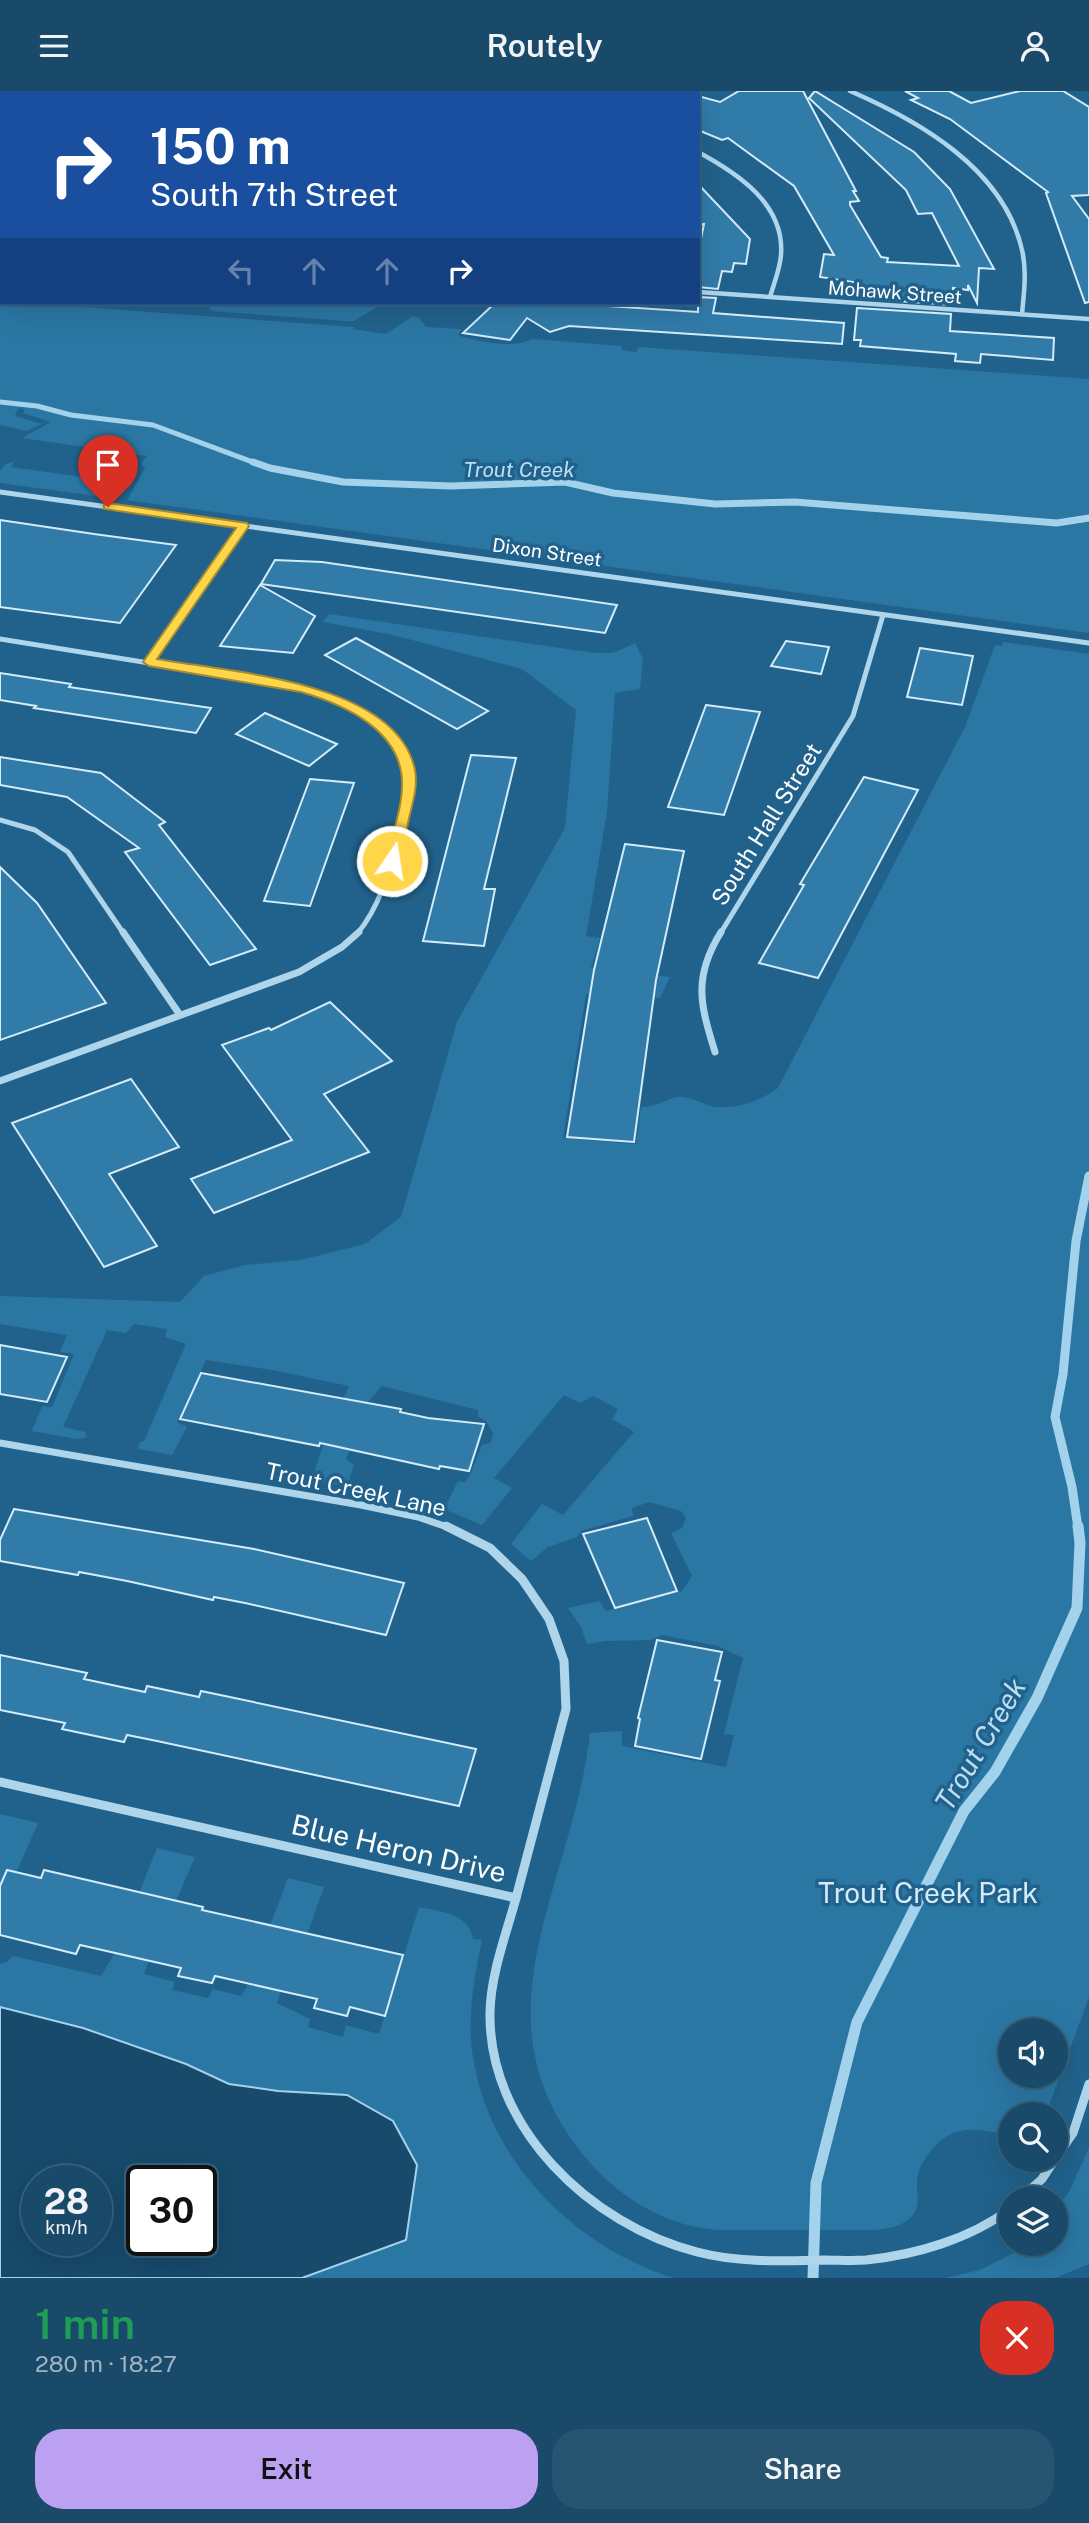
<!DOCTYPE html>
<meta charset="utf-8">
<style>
:root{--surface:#194a69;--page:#265471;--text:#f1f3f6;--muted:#9fb3c0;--line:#37627d;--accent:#bca0f2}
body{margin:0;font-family:"Public Sans",sans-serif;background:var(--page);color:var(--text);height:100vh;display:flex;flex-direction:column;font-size:26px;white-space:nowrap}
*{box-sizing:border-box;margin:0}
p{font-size:23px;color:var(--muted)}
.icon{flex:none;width:38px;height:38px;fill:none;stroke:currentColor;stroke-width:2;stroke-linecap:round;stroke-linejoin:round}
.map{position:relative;height:2187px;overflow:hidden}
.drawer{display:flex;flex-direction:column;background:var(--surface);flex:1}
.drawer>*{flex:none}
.hud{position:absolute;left:0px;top:0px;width:700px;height:214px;box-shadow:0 7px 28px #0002,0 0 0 2px var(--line);background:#1a4fa0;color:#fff;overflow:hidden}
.buttons{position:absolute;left:998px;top:1927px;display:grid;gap:14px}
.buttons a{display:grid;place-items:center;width:70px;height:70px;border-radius:50%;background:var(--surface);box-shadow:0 7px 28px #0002,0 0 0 2px var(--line);font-size:35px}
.speed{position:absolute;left:21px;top:2074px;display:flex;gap:14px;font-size:35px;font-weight:700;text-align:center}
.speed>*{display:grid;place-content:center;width:91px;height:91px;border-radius:50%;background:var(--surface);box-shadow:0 7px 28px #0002,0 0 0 2px var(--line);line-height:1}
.speed small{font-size:18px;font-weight:400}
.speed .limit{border:4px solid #111;border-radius:10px;background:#fff;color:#111}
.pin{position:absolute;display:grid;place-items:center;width:60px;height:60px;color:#fff;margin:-72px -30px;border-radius:50% 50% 50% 0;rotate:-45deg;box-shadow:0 0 7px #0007}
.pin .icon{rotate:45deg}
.me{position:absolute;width:77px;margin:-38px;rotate:13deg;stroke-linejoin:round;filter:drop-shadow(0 0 5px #0008)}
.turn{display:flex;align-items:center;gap:24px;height:147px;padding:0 35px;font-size:32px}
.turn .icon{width:91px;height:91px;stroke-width:2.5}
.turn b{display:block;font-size:49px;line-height:60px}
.lanes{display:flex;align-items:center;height:66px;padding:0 35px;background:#0003;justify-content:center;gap:35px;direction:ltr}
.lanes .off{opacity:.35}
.round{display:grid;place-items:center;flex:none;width:74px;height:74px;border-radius:28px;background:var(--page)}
.headline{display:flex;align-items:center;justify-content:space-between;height:119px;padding:0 35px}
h1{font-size:42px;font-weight:600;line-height:52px;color:#1e9e55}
.primary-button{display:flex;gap:14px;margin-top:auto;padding:14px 35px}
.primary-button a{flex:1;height:80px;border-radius:28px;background:var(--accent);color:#111;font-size:28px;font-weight:600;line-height:80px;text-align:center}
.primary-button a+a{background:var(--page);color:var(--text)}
header{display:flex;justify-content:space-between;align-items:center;height:91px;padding:0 35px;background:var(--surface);font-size:32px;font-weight:600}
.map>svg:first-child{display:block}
.green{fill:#2b77a4;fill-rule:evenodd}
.water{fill:#174a6b;stroke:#a3d2ec;stroke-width:2;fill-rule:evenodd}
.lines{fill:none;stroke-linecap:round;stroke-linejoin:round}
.stream-far3{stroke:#a3d2ec;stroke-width:5}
.stream-far2{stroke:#a3d2ec;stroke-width:7}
.stream-far1{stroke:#a3d2ec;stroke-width:9}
.stream{stroke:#a3d2ec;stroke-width:11}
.building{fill:#317ba9;stroke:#d4ebf8;stroke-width:2}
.minor-far3{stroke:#afd5eb;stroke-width:4.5}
.minor-far2{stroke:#afd5eb;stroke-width:5}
.minor-far1{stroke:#afd5eb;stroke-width:7}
.minor{stroke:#afd5eb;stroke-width:9}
.route{fill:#ffd54a;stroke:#a68a30;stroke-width:2}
.labels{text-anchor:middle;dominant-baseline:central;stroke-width:7;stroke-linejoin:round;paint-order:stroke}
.far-street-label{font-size:19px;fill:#fff;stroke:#21628c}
.far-water-label{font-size:21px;font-style:italic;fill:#bbdef2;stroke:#21628c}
.street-label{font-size:23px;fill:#fff;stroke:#21628c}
.near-water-label{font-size:28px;font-style:italic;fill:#bbdef2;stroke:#21628c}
.near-street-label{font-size:28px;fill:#fff;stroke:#21628c}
.near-park-label{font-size:28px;fill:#d4ebf8;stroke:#21628c}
</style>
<header><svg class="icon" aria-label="menu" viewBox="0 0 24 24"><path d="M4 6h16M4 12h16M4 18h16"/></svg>Routely<svg class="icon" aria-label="person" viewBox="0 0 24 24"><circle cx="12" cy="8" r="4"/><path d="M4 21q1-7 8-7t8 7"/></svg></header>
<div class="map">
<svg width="1089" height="2187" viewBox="0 0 1089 2187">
<rect width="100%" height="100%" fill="#21628c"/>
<g class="green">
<path d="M0,0H342L2,2V97Z"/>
<path d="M0,210L354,236L353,238L386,243L413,225L419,227L426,236L462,238L458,244C476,251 516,258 532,248L621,255L622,259L636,261L639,256L1089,288V542L127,409L145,377L141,373L147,365L22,347L51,331L23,322L25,318L18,317L15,325L42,333L27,340L0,334Z"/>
<path d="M211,212H296L315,215L383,212L354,230H345L211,220L209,217Z"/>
<path d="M15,370L11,376L104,389L111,381H118V386L103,406L0,392V379L6,373Z"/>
<path d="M329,523L594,562H613L635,552L643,568L640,598L615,602L607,721L586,845L600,847L591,877L670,886L660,907L586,903L563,1047L636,1053L641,1016C657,1017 672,1004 683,1006C694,1007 704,1014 715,1016C737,1018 761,1010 778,997L965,636L995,554L1002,555L1003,551L1089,563V1906L1046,2023H1010V2045C975,2036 950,2032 927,2065C922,2072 917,2081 917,2090C916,2104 922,2114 911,2126C902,2136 888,2137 875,2139H720C671,2137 623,2109 591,2073C465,1929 573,1798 590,1642L622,1640V1655L726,1676L734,1644L724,1643L743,1567L718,1555L662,1544L651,1549L605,1550L587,1553L581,1536L568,1517L599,1510L606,1520L682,1500L692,1485L671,1442L682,1437L686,1427L681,1420L649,1411L632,1417L633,1425L581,1440L577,1446L548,1456L531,1470L511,1453L542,1413L563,1424L634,1341L612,1328L618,1318L593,1305L580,1312L564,1304L494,1387L512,1397L482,1434L444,1418L458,1390L465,1391L471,1382L482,1354L491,1352L493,1342L486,1330L478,1326V1319L382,1295L367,1312L346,1368L354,1374L347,1396L312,1389L320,1363L349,1295L272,1279L206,1269L177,1331L187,1336L172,1364L138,1358L140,1351L144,1350L186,1253L165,1246L167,1238L134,1233L126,1242L107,1239L63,1336L85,1341L87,1346L77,1348L32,1340L42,1315L52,1316L74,1263L60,1261L67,1244L0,1233V1205L180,1211L204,1185L245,1174L301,1169L365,1153L401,1126L457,931L565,737L576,619L522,578L393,544L323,531ZM1010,1939H1055V1984H1010Z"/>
<path d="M0,1723L38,1732L16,1782L0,1795Z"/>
<path d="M157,1757L195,1766L176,1810L169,1809L144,1883L175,1891L172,1899L208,1907L213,1898L241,1905L248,1893L288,1787L324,1796L308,1841L301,1840L277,1912L310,1928L308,1936L343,1946L346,1934L379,1943L419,1816C440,1821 469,1822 473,1848L482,1849C475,1882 469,1915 471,1949C480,2062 570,2154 673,2187H0V1873L7,1871L13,1865L101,1885L115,1862ZM37,2090H96V2149H37ZM142,2090H201V2149H142Z"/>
<path d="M1089,2057V2173L1055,2187H945L980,2179L1031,2153L1055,2152V2119L1069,2101Z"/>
</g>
<path class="water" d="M0,1916L83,1937L186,1973L229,1993L278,2000L347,2004L393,2030L417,2074L406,2149L302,2187H0ZM37,2090H96V2149H37ZM142,2090H201V2149H142Z"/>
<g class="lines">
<path class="stream-far3" d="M0,311L37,315L71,324L153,334L258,373"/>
<path class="stream-far2" d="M253,371L270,377L343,391L451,395L565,391L613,402L715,413L795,411L1057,432L1089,427"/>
<path class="stream-far1" d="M1078,1437L1072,1396L1055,1326L1063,1283L1076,1150L1089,1085"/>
<path class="stream" d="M813,2187L816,2092L857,1931L964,1720L995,1681L1037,1607L1077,1517L1080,1452L1078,1435"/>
</g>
<g class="building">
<path d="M739,0H803L856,100H853L859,110L850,111V114L881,166L888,167L887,171L959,175L932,122L918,123L906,99L809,7L815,0L914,61L950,98L994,178L979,177L977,212L968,194V199L953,197L952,214L858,207L860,192L820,186L824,163L834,164L794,95L728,47L722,49L698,39V5L720,11Z"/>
<path d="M905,0H949L971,12L1020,0H1063L1089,16V104L1072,105L1089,128V211L1085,212L1046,102L1048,101L950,28L911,9L918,7Z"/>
<path d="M698,93L750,148L746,173L734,172L732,181L722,180L718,198L698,196V162L704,133L698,134Z"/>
<path d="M698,206L716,207L713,222L844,232L842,253L569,235L550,241L527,227L510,249L463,242L495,212H562L698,221Z"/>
<path d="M857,217L951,223L950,240L1054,247L1053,269L981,263L980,272L955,270L956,263L860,255L861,249H854Z"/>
<path d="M0,429L94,443L176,454L120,532L0,516Z"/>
<path d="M275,469L322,471L617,514L605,542L261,493Z"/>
<path d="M260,494L315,525L293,562L220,555Z"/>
<path d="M356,547L420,582L488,620L457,638L325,564Z"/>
<path d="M786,550L829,556L821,583L771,575Z"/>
<path d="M920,557L973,565L962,614L907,606Z"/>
<path d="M0,582L71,593L69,596L211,617L196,642L34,617L36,615L0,609Z"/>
<path d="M706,614L760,621L724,724L668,716Z"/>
<path d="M265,622L337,653L309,675L236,643Z"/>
<path d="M471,664L516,667L484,798H495L484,855L423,850Z"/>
<path d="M0,666L101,682L165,731L159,734L256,858L210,874L125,761L139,757L67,706L0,694Z"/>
<path d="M864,686L918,699L818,887L759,872L804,794L800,793Z"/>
<path d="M310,688L354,692L310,815L264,810Z"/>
<path d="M625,753L684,760L656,889L634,1051L567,1046L594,879Z"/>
<path d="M0,776L37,812L106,912L0,949Z"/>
<path d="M330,911L392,970L324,1003L369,1061L214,1122L191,1088L292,1049L222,954L269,937L271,939Z"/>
<path d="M131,988L179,1056L109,1083L157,1155L104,1176L12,1032Z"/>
<path d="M0,1254L67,1266L47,1311L0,1303Z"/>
<path d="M201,1282L401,1318L400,1321L428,1327L484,1333L469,1380L440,1375L439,1378L320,1352L319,1355L180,1328Z"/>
<path d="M14,1418L254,1458L404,1492L386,1544L245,1512L214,1506L213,1509L127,1490L79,1481L78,1484L0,1470V1449Z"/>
<path d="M647,1427L677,1500L615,1517L583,1443Z"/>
<path d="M657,1549L722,1561L715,1589L720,1590L701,1668L635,1655L640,1628L638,1627Z"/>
<path d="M0,1564L87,1582L84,1588L145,1601L147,1595L199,1606L201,1600L476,1658L459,1715L157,1650L127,1644L124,1651L62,1638L65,1632L0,1619Z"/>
<path d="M7,1779L41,1787L44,1779L203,1816L202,1819L403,1864L385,1925L350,1916L347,1925L314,1917L317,1908L281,1900L215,1885L212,1892L178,1885L181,1877L80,1854L76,1863L0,1844V1795Z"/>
</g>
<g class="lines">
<g class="minor-far3">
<path d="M850,0C919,30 1004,78 1022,159C1027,180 1024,202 1022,223"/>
<path d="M698,61C737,82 785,113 781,164C780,178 774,192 770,206"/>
<path d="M698,201L1089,228"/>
</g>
<g class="minor-far2">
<path d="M0,401L1089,552"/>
<path d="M0,548L304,597C344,608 401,632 408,680C411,703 402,727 397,749C388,784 380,815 357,843"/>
<path d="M149,571L243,435"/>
<path d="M0,729L35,739L68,761L124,843"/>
<path d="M720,843L853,625L883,524"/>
</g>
<g class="minor-far1">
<path d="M123,841L180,924"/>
<path d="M715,961C700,913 693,886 721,841"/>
<path d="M0,990L299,881L342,856L359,841"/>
<path d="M0,1352L361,1414L418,1426L450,1437"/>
</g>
<g class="minor">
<path d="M446,1435L490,1457L522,1488L549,1528L564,1570L566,1618L516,1807"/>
<path d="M0,1691L516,1807C506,1844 491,1882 490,1921C488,2037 591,2134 697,2161C739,2172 781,2170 824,2169C838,2169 852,2170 866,2169C915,2164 970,2148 1010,2118"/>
<path d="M1055,2068L1073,2042L1089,1993"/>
<path d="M1021,2107L1042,2088L1055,2068"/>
</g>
</g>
<path class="route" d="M108,412L247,432L249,435L157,568C229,581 397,590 415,679C418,695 413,711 409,727C406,742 404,760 397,773H387L385,770C391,747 401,721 402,697C405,641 346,614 301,601L149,575L143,571L236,437L104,418V414Z"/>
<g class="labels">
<g class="far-street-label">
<text transform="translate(895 201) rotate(4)">Mohawk Street</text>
<text transform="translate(547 461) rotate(8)">Dixon Street</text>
</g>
<g class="far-water-label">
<text x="519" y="378">Trout Creek</text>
</g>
<g class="street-label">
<text transform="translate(766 733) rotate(-58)">South Hall Street</text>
<text transform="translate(356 1398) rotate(12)">Trout Creek Lane</text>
</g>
<g class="near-water-label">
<text transform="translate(980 1653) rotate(-59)">Trout Creek</text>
</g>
<g class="near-street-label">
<text transform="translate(399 1757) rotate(13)">Blue Heron Drive</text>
</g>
<g class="near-park-label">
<text x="928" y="1801">Trout Creek Park</text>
</g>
</g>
</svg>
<div class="buttons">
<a><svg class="icon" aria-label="sound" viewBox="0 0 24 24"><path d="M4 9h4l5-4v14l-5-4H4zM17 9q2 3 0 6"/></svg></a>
<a><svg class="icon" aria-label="search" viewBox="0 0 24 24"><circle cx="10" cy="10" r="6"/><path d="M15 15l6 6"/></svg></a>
<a><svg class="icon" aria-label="layers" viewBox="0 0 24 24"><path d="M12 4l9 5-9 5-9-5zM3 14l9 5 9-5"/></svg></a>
</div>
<div class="speed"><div>28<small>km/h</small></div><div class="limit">30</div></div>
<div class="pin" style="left:108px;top:416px;background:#d93025"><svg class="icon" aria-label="arrive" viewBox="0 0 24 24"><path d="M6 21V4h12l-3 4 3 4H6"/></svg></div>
<svg class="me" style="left:392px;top:770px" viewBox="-20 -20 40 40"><circle r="17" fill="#ffd54a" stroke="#fff" stroke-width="3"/><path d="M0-11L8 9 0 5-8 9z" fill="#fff"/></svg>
<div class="hud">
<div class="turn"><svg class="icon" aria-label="right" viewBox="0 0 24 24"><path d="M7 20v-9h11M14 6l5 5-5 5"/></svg><div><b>150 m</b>South 7th Street</div></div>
<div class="lanes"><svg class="icon off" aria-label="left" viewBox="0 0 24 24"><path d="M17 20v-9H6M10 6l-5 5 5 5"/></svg><svg class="icon off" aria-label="ahead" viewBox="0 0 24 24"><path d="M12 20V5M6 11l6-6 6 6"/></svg><svg class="icon off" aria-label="ahead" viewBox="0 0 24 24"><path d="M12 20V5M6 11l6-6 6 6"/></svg><svg class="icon" aria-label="right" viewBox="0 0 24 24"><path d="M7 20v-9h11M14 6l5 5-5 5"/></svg></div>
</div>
</div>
<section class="drawer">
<div class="headline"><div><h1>1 min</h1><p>280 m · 18:27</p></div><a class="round" style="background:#d93025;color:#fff"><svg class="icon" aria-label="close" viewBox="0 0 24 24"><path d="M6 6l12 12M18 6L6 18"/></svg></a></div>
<div class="primary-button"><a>Exit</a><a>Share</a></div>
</section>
